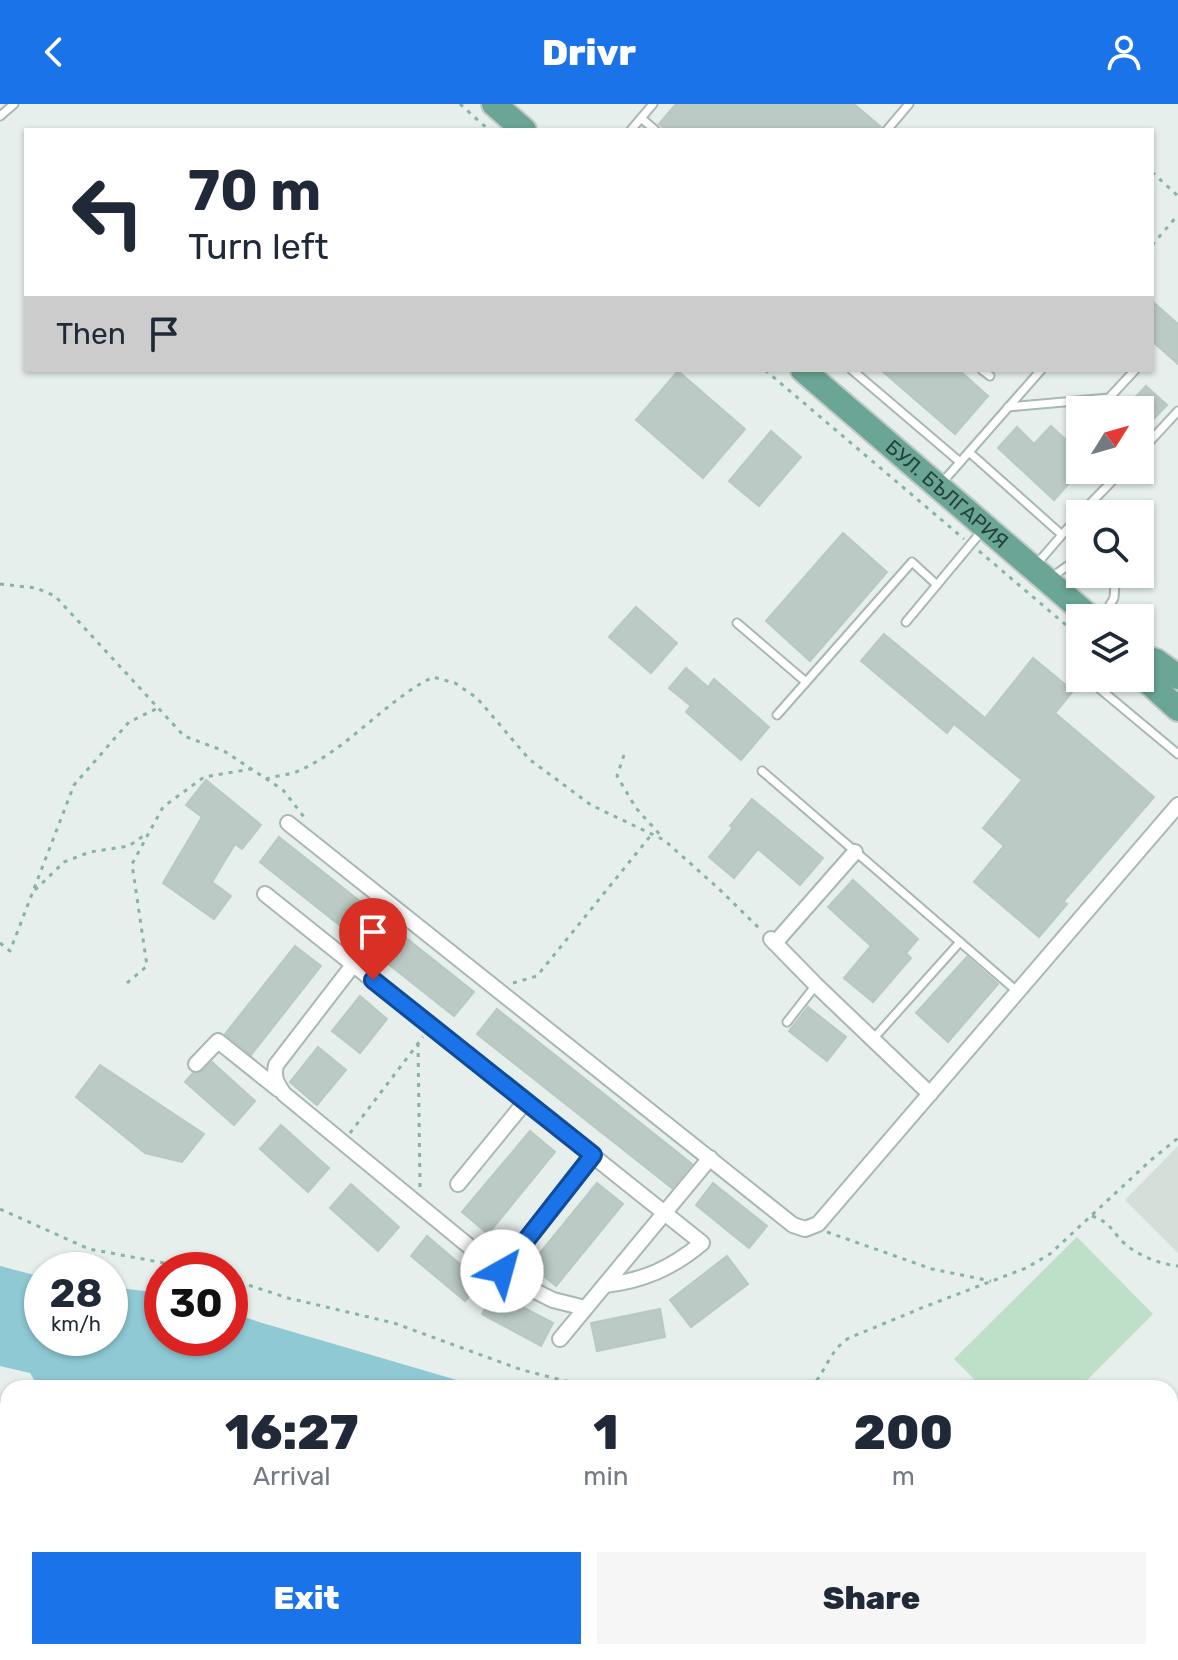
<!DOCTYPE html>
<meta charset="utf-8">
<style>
:root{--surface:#fff;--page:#f6f6f7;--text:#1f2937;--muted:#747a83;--accent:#1a73e8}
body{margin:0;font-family:Rubik,sans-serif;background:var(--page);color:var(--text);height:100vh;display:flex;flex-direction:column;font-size:30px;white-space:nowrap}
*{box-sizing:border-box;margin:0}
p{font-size:26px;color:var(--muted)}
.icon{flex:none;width:44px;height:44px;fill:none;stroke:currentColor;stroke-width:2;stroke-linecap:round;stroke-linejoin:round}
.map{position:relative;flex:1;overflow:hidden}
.panel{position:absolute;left:0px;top:1276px;width:1178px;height:280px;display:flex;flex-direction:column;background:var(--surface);border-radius:24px 24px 0 0;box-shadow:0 2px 6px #0004}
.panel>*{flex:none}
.hud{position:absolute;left:24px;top:24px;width:1130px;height:244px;border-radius:0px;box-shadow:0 2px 6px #0004;background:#fff;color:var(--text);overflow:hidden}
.needle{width:52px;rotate:53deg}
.tools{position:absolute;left:1066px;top:292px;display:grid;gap:16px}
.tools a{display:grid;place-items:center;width:88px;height:88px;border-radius:0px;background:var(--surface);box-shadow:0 2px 6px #0004;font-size:40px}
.speed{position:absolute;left:24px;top:1148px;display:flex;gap:16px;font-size:40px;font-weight:700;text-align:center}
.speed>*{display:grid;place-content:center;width:104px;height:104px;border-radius:50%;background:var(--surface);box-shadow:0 2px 6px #0004;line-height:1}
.speed small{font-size:20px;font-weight:400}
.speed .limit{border:12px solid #d22;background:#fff;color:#111}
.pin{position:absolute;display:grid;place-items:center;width:68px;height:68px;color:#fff;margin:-82px -34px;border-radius:50% 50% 50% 0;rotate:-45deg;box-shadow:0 0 8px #0007}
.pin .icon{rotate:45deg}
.me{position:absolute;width:88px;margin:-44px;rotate:38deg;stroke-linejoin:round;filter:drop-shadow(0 0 6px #0008)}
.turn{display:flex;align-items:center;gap:28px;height:168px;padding:0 32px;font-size:36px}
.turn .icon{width:104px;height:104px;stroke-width:2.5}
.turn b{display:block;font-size:56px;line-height:68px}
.then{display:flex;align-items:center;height:76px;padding:0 32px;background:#0003;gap:16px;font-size:30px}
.eta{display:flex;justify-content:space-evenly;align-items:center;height:136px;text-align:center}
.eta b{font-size:48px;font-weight:800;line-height:56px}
.primary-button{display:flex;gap:16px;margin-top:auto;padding:16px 32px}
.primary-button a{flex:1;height:92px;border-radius:0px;background:var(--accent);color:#fff;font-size:32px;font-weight:800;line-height:92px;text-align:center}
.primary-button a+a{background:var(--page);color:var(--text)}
header{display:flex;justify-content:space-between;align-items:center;height:104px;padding:0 32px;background:var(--accent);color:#fff;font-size:36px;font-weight:800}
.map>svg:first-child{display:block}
.built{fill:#d4dfda}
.green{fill:#bfe0c8}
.water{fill:#8ec9d4}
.building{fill:#bbcac4;stroke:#b8c9c2;stroke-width:2}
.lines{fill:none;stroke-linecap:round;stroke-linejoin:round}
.lane-casing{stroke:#a8b8b2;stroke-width:11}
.street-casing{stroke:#a8b8b2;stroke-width:18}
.primary-casing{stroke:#c2cac8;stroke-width:28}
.path{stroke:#86b3a5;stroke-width:3;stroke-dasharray:4 6;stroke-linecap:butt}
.lane{stroke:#fff;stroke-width:7}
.street{stroke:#fff;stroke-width:14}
.primary{stroke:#6aa596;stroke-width:24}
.route-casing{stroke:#114b97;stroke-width:20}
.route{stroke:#1a73e8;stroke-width:14}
.labels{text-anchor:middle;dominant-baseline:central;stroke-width:8;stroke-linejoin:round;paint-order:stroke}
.street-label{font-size:20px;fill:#24423a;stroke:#f7fbf9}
</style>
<header><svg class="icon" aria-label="back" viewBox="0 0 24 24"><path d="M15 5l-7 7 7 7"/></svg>Drivr<svg class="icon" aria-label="person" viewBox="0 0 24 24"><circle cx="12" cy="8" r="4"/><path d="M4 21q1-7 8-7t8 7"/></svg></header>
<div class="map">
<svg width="1178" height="1556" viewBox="0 0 1178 1556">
<rect width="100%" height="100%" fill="#e6efeb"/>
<path class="built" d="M1178,1042V1149L1125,1096Z"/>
<g class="green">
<path d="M1077,1133L1153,1210L1079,1284H983L954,1255Z"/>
<path d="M8,1348V1548H878L894,1556H0V1350Z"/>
</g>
<g class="water">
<path d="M0,1162L42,1173V1234H110V1183L162,1189V1234H230V1208L259,1218L484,1284H33L35,1277L30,1269L0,1262Z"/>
<path d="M8,1294V1348L0,1350V1295Z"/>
<path d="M878,1548H1099L1113,1556H894Z"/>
</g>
<g class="building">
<path d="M676,0H854L881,23V26H666L659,20Z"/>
<path d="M1152,197L1178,220V260L1152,237Z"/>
<path d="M881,266H959L988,292L955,330Z"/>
<path d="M678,267L745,325L703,374L636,316Z"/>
<path d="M1146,282L1167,301L1140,329V306H1123Z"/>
<path d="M1051,322L1080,349V367L1054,396L998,344L1017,323L1034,340Z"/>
<path d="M771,327L801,353L759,402L729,377Z"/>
<path d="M843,429L887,468L810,557L766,517Z"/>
<path d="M636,503L677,539L651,569L609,533Z"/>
<path d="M884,530L985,614L1033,554L1073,587L1055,609L1154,693L1063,798L1067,800L1039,833L974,778L1004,742L983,724L1022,676L954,620L947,629L861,557Z"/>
<path d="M686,564L708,583L714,575L769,623L741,656L686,608L691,602L669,584Z"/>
<path d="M206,676L261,721L242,745L235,740L212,778L231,792L214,815L163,779L202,713L186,701Z"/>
<path d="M752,695L823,754L800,781L758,745L734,774L709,753L733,724L730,722Z"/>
<path d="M279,733L474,888L454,912L260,758Z"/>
<path d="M853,776L918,835L906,849L911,854L873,898L844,874L871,842L828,803Z"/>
<path d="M295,842L321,862L251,951L225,930Z"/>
<path d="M967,853L998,880L948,938L916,909Z"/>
<path d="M360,892L387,915L360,949L332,927Z"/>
<path d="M808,903L846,933L827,957L789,927Z"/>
<path d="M497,905L692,1060L672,1084L477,930Z"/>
<path d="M318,943L346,966L317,1001L290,978Z"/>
<path d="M212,958L255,997L234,1021L185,978L193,969H200Z"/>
<path d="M100,961L204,1030L182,1058L145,1049L76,993Z"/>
<path d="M281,1021L329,1064L308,1088L260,1045Z"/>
<path d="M530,1027L555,1048L488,1130L462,1108Z"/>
<path d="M597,1079L623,1100L556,1182L530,1161Z"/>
<path d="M713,1079L767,1122L749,1144L696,1101Z"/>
<path d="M351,1080L399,1123L378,1147L330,1104Z"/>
<path d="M427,1132L481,1178L465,1197L411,1152Z"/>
<path d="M727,1152L748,1180L691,1223L670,1196Z"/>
<path d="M494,1188L553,1219L541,1242L482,1210Z"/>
<path d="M660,1205L665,1233L597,1247L591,1219Z"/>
</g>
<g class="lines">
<defs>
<g id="lane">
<path d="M0,12L14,0"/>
<path d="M641,14L655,26"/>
<path d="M631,26L653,0"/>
<path d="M887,26L909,0"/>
<path d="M852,266L960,358"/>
<path d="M982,266L990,272"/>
<path d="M1008,303L1109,294L1135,266"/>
<path d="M969,348L1061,430"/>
<path d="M1140,348L1178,307"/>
<path d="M940,381L1041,266"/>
<path d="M1080,410L1123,366"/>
<path d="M1035,462L1080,410"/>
<path d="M1049,475L1080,453"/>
<path d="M1102,514L1114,494L1115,480L1108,470"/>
<path d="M906,518L981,428"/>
<path d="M737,519L806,578"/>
<path d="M1109,574L1100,585L1178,650"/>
<path d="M777,611L912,458L937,481"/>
<path d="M762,667L1018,888"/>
<path d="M787,918L816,881"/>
<path d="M873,935L960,838"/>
</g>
<g id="street">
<path d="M288,719L793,1121L805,1125L818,1120L1178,701"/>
<path d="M265,790L702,1139C672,1164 643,1177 605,1181"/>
<path d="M771,835L816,881L930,990"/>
<path d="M775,839L855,748"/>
<path d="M353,861L276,961C273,974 277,980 284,990L476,1148L515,1177L553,1196L585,1204"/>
<path d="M196,960L218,937L278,985"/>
<path d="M458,1080L525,998"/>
<path d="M502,1167L593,1051"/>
<path d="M560,1235L710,1054"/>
</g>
<g id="primary">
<path d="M494,0L524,26"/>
<path id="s1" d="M803,266L1091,514"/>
<path d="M1140,552L1156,557L1178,573"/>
<path d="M1140,566L1144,574L1178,605"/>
</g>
</defs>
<use href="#lane" class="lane-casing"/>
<use href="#street" class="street-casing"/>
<use href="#primary" class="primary-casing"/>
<g class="path">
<path d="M460,0L489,26"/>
<path d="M1152,68L1178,92"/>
<path d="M1152,141L1178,111"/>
<path d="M765,266L964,435"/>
<path d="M979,447L1080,533"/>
<path d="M0,480L36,484L55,492L184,632L224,647L283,686L304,713"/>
<path d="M624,651L617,672L636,704L662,733"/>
<path d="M266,675C275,672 286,671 296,668C348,646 383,598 433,573L455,579L477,594L529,655L591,701L664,736L718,784L762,827"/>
<path d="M35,786L64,758L90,748L129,742L146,730"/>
<path d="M0,839L10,847L74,681L129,618L158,604"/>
<path d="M127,879L147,862L132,760L163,703L204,673L251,665"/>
<path d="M513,879L537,872L652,730"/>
<path d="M418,939L420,1083"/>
<path d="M350,1029L423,933"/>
<path d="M0,1105L89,1145L202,1166"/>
<path d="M1092,1112C1112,1119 1111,1127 1125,1140C1139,1152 1160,1160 1178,1162"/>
<path d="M827,1128L932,1165L991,1177"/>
<path d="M230,1175L288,1194L394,1219L522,1266L594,1284"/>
<path d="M810,1284C826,1269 829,1246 849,1234L924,1203L1026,1164L1050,1150L1151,1056L1178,1034"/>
<path d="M0,1372H8"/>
<path d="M0,1438L8,1440"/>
<path d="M1170,1460L1178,1462"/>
<path d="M0,1492L8,1494"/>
<path d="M201,1548L226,1556"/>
<path d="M354,1548L374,1556"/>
<path d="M782,1548L790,1556"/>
</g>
<use href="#lane" class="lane"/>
<use href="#street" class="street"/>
<use href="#primary" class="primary"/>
</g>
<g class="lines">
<defs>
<path id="route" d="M373,876L593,1051L502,1167"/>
</defs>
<use href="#route" class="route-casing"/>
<use href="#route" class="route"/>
</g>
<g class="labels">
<g class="street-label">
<text stroke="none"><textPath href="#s1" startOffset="190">БУЛ. БЪЛГАРИЯ</textPath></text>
</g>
</g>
</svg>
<div class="tools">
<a><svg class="needle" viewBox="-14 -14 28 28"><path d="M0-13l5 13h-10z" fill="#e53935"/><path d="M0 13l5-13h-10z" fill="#747a83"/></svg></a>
<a><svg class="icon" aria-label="search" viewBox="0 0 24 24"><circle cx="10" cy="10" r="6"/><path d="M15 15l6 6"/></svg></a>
<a><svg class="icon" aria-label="layers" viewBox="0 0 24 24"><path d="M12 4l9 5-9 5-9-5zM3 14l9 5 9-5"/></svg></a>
</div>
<div class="speed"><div>28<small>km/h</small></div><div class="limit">30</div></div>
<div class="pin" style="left:373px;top:876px;background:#d93025"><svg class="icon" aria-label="arrive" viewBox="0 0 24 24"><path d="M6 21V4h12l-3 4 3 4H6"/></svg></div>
<svg class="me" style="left:502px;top:1167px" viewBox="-20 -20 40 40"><circle r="19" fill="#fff"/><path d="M0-13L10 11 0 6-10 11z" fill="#1a73e8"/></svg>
<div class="hud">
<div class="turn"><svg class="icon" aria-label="left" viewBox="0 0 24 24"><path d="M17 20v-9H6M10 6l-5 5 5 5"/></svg><div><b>70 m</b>Turn left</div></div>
<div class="then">Then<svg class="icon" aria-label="arrive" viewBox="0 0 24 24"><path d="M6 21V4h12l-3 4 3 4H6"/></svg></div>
</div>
<section class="panel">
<div class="eta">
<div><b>16:27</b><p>Arrival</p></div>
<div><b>1</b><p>min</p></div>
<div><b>200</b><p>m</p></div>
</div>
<div class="primary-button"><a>Exit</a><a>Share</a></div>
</section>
</div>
